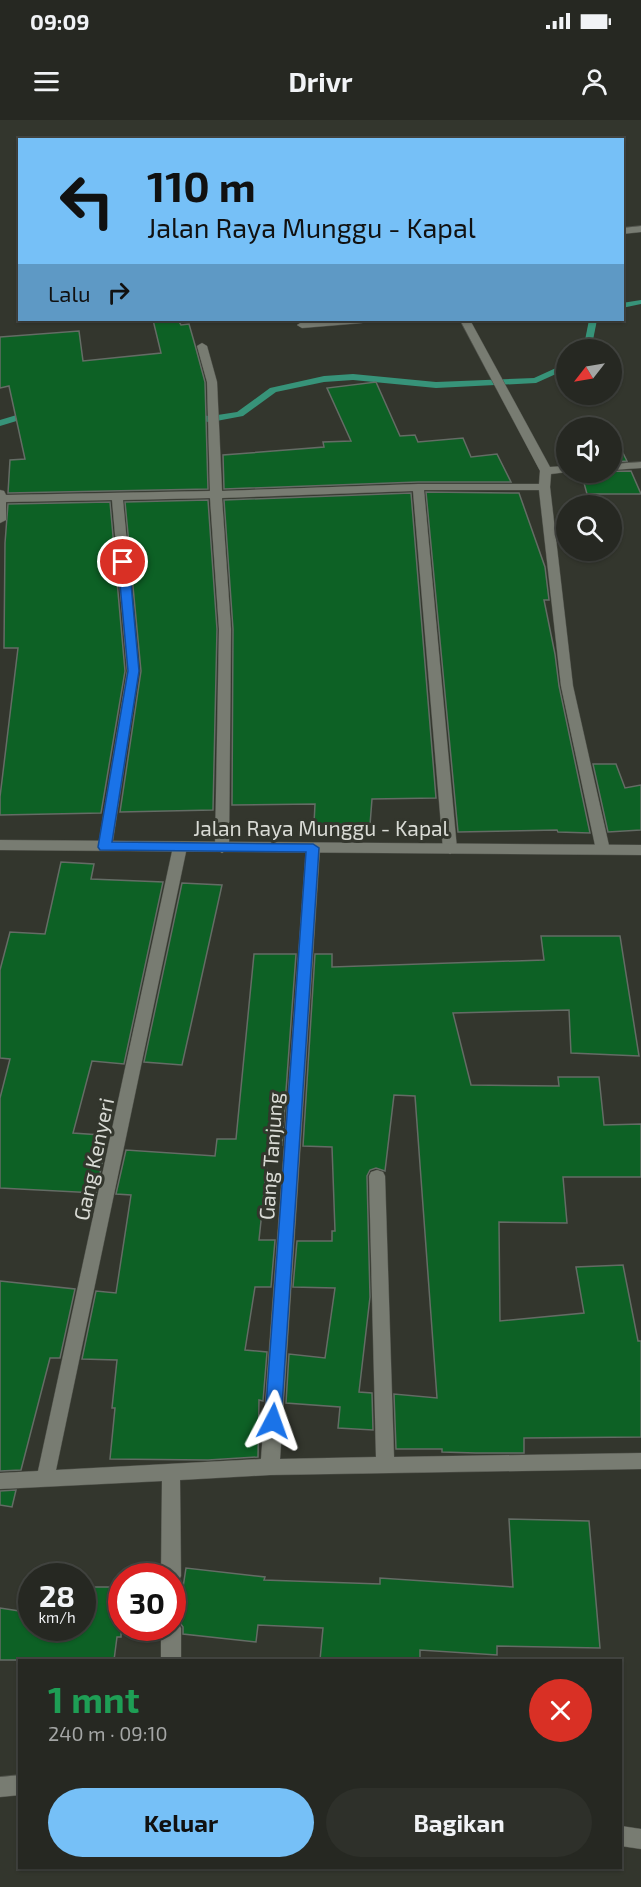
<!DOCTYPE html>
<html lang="id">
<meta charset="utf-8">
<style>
:root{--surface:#262822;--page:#2e302a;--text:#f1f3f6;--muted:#a4a6a5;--line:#424440;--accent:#76c0f7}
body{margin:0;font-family:"Exo 2",sans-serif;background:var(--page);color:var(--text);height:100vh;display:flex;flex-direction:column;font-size:22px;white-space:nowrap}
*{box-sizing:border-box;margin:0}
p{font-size:20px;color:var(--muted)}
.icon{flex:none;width:33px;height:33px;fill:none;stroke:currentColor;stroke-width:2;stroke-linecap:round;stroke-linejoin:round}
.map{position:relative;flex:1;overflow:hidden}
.side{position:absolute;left:18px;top:1539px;width:604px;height:210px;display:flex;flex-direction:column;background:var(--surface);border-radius:0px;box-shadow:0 2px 4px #0004,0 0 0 2px var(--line)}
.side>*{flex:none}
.hud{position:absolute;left:18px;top:18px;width:606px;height:183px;border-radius:0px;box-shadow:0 2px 4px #0004,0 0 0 2px var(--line);background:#76c0f7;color:#111;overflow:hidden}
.needle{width:39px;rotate:239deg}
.controls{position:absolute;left:556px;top:219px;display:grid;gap:12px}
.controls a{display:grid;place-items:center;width:66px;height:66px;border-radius:50%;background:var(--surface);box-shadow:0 2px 4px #0004,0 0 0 2px var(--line);font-size:30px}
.speed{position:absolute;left:18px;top:1443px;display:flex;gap:12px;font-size:30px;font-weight:700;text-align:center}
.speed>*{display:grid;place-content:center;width:78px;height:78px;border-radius:50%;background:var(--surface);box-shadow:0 2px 4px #0004,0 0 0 2px var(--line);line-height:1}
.speed small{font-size:15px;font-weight:400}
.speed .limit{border:9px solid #d22;background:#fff;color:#111}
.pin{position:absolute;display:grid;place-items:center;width:51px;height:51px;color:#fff;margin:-26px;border:3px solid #fff;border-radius:50%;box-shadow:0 2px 6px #0007}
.me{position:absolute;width:66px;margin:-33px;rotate:4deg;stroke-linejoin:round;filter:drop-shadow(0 0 4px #0008)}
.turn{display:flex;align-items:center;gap:21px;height:126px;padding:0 30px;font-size:27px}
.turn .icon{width:78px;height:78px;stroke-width:2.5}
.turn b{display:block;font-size:42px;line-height:51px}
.then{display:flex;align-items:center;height:57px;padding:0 30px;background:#0003;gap:12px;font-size:22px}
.round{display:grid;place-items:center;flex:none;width:63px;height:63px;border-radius:32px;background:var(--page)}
.head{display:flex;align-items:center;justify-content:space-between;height:102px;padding:0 30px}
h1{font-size:36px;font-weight:700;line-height:45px;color:#1e9e55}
.primary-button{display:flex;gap:12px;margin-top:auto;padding:12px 30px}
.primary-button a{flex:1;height:69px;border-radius:36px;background:var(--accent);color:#111;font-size:24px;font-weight:700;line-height:69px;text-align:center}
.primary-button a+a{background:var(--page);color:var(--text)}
.status{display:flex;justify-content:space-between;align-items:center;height:42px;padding:0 30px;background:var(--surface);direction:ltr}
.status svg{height:16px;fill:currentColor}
header{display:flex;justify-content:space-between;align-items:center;height:78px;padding:0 30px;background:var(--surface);font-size:27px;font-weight:700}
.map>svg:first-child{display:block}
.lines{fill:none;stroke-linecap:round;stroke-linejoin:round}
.stream{fill:#379379;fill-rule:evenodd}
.building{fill:#0d6125;stroke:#646c65;stroke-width:1.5}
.street-casing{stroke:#50524b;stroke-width:1}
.secondary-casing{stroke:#50524b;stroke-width:1}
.street{fill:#787c72;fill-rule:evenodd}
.secondary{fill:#787c72;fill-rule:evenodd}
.route{fill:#1a73e8;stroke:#114b97;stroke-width:1.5}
.labels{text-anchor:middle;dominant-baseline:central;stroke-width:6;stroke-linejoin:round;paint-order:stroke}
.street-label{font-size:21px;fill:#d9dbd5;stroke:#33362d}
</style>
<div class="status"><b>09:09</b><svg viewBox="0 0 49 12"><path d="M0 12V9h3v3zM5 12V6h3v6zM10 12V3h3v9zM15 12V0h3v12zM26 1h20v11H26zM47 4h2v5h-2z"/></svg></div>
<header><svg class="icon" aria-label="menu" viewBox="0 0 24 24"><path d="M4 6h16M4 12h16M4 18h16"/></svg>Drivr<svg class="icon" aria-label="person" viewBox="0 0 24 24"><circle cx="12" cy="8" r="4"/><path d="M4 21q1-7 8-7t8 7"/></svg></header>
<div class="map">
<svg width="641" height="1767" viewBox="0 0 641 1767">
<rect width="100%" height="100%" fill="#33362d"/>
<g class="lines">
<g class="stream">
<path d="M641,180V184L622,188V183Z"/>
<path d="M589,200H597L591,230H583Z"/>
<path d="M567,243V249L536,263L436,268L353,260L324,262L276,272L243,296L211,302L190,301L186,298L190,295L211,296L237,292L270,268L324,256L353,254L436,262L534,258Z"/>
<path d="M30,291L34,294L33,296L0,306V300Z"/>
</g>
</g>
<g class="building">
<path d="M153,200H178L181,205L189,204L195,225L205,262L208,369L8,373L10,340L25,339L9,266L0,268V217L79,211L83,241L161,233Z"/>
<path d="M376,262L400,316L415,315L418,322L463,318L471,337L497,334L511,362H418L224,369L223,335L324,327L323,322L351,321L327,268Z"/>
<path d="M612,311L627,341L612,342Z"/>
<path d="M631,351L641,374H587L581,352Z"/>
<path d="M426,372L519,373L545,447L549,480H544L555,534L559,566L590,713L558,712L557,710L458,712Z"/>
<path d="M411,373L436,678L372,679L370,705L314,704L315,684L232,685L233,509L224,380Z"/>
<path d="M208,380L217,509L213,690L120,692L141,551L125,382Z"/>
<path d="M110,382L125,551L101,693L0,695V677L18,528H4L5,423L8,384Z"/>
<path d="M593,644H616L625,668L641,665V710L608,712Z"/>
<path d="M61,742L94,744L91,759L163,762L124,944L92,941L73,1013L101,1015L98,1028L105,1029L96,1073L0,1068V978L10,939L0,938V850L10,812L45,814Z"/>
<path d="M182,763L222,765L182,945L144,942Z"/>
<path d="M541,816H620L639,936L571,933L569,890L453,893L471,965L559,966L558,957H599L604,1005L641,1004V1057H563L567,1103L499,1102L500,1201L584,1193L576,1147L623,1145L638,1221H641V1317L524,1318V1333H476L442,1332V1329H396L394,1274L437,1278L415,976L394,975L385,1051L376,1048L370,1050L367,1056L370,1177L359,1272L372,1273L373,1310L338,1308L340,1287L286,1283L289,1234L325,1238L335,1168L293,1167L297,1121H332V1111H335L332,1027L303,1026L315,834H332V847L544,840Z"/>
<path d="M254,834H296L282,1025H269L259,1120H275L271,1167H255L245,1230L267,1232L263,1281L259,1280L258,1337L208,1340L110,1339L115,1288H112L117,1240L82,1239L96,1171L116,1173L131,1075L116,1074L126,1030L215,1036L217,1019H236Z"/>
<path d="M0,1161L75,1169L60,1238H50L21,1350L0,1351Z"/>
<path d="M16,1370L12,1387L0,1385V1371Z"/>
<path d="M509,1399L589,1401L600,1528L497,1526V1535L420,1530V1540H320L323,1508L258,1505L256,1522L183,1514V1507L178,1500L186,1448L265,1457L264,1460L380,1464V1458L513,1467Z"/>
<path d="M82,1467H122L121,1517H117L114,1540H0V1488L32,1493V1508H82Z"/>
</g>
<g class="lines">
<defs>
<g id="street">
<path d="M641,106V112L622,114V108Z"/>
<path d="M331,200H367L362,203L302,208L297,205L302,202Z"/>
<path d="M460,200H470L550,347L567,346V352L551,354L550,367L573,566L610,730L608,733H598L596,730L561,566L539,370H424L457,729L450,734L443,729L413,371L222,378L231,509L229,728L222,733L215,728L219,509L210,378L123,380L139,551L112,727L110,730H100L98,727L127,551L112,380L6,382V400L0,403V370L4,371L6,375L210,371L207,262L197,226L202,223L207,226L217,262L222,371L418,364H539L540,351Z"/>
<path d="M641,342V348L612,350V344Z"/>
<path d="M180,722L187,727L56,1350L261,1339L306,728L313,723L320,728L280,1339L376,1337L369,1056L371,1052L377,1050L383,1052L385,1056L394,1337L641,1333V1349L270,1355L180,1360L181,1456L178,1462L172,1464V1456H161L162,1361L0,1369V1353L38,1351L173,727Z"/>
<path d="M172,1500L178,1502L181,1508V1540H161V1508H172Z"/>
<path d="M20,1655V1675L0,1677V1657Z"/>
<path d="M621,1706L641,1709V1729L621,1726Z"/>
</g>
<path id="secondary" d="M0,720L641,725V735L0,730Z"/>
</defs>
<use href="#street" class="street-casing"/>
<use href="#secondary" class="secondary-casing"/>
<use href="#street" class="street"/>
<use href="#secondary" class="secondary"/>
</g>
<path class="route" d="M123,438L129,442L139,551L112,722L313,724L319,728L281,1301L279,1306L273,1308L268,1306L265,1301L306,732L100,730L98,727L128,551L118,442Z"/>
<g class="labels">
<g class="street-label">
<text x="321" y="707">Jalan Raya Munggu - Kapal</text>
<text transform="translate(270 1036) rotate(-86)">Gang Tanjung</text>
<text transform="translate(93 1039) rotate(-78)">Gang Kenyeri</text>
</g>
</g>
</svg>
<div class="controls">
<a><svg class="needle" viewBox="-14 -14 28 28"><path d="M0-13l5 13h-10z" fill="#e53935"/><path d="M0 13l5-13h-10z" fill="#a4a6a5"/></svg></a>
<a><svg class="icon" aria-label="sound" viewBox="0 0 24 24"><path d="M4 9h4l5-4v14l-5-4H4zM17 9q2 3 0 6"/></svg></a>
<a><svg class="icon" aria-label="search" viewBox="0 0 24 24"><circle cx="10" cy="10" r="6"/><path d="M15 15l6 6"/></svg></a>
</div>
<div class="speed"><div>28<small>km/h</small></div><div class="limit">30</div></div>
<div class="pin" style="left:123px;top:442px;background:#d93025"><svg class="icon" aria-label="arrive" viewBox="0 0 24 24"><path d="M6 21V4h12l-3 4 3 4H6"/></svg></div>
<svg class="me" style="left:273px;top:1301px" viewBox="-20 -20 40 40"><path d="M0-17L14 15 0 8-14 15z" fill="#1a73e8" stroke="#fff" stroke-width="4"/></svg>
<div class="hud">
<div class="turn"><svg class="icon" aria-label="left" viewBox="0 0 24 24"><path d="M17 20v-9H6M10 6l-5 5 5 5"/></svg><div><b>110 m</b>Jalan Raya Munggu - Kapal</div></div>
<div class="then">Lalu<svg class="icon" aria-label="right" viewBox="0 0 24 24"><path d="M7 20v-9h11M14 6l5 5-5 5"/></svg></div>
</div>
<section class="side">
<div class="head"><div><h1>1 mnt</h1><p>240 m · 09:10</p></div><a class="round" style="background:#d93025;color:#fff"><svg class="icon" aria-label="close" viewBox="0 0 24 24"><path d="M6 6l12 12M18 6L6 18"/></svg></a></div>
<div class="primary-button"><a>Keluar</a><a>Bagikan</a></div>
</section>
</div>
